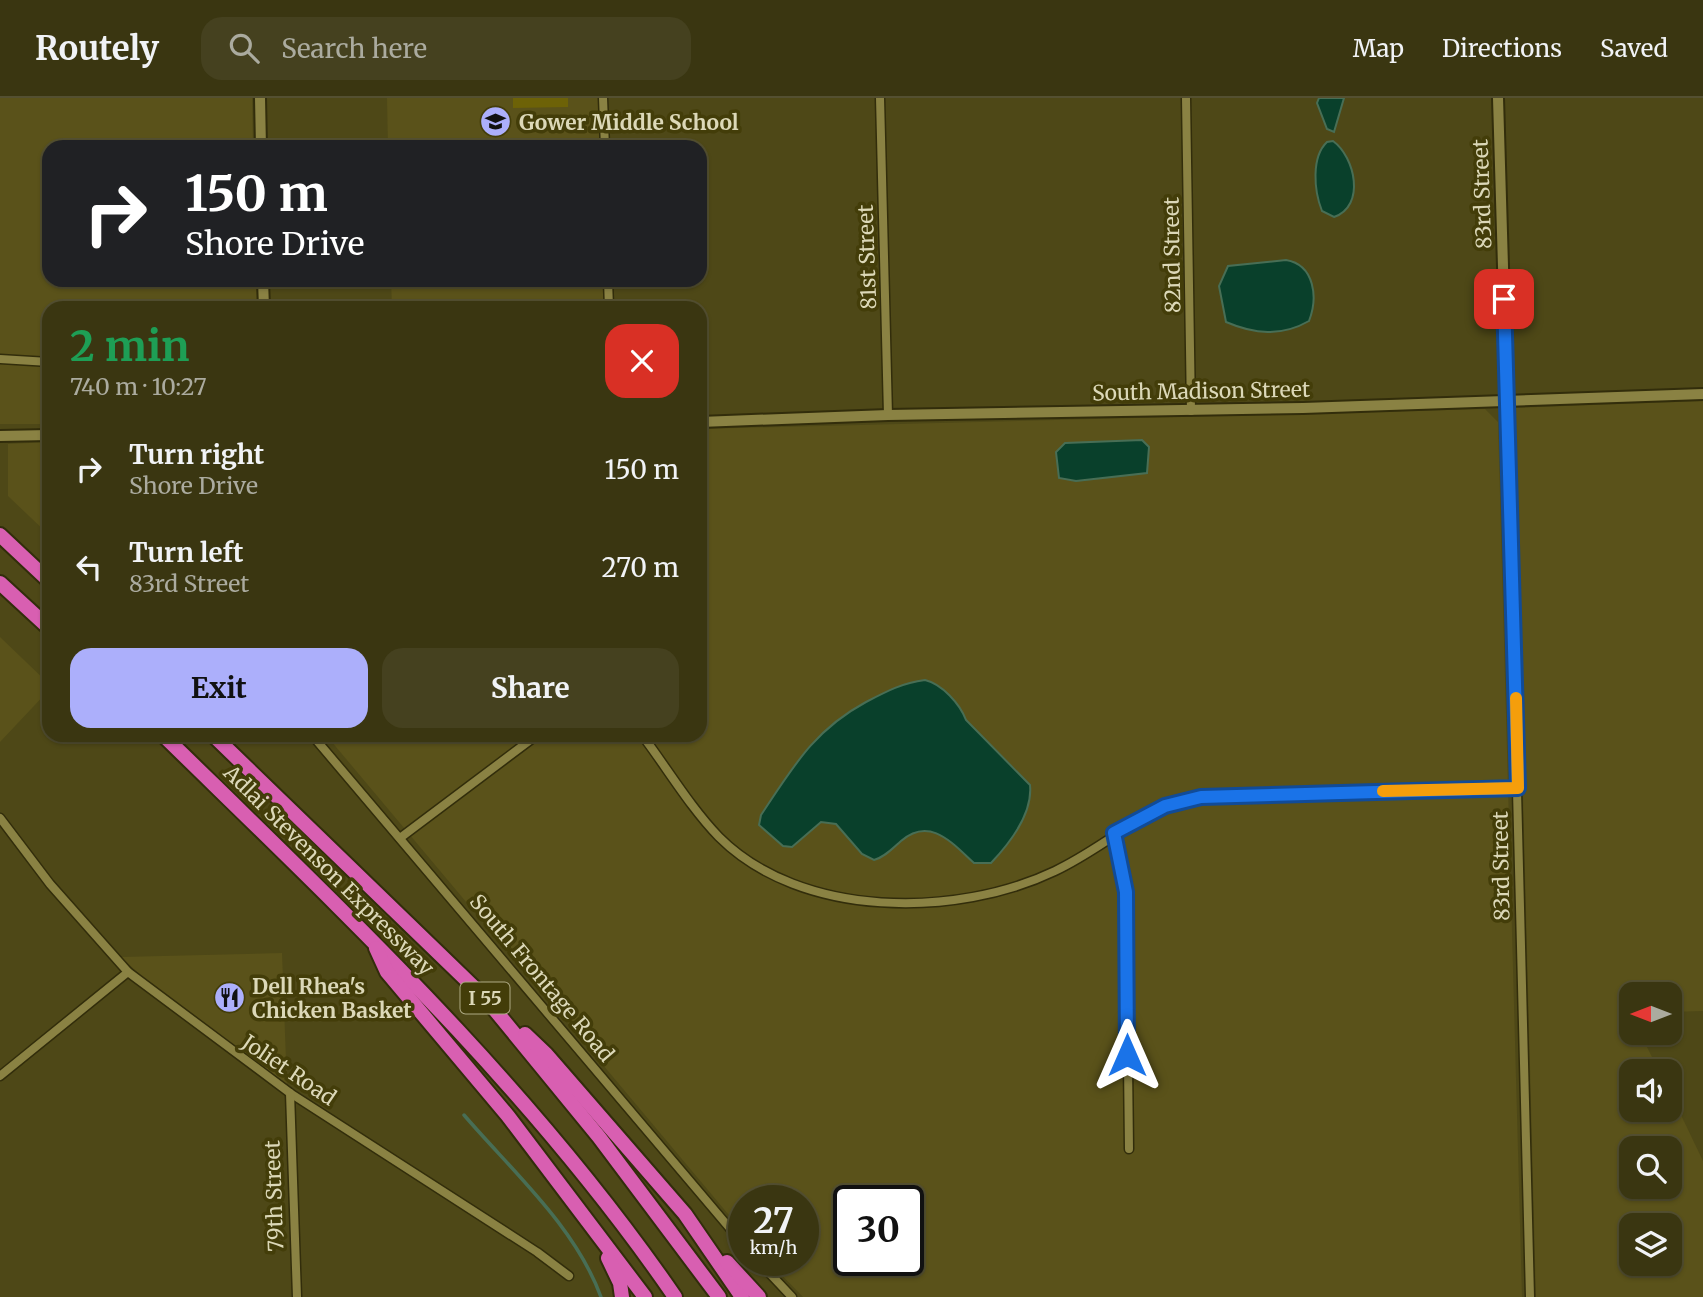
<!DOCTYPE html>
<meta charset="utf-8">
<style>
:root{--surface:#3a3611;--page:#45411f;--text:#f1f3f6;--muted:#abab9f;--line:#545031;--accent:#acaffb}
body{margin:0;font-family:Merriweather,serif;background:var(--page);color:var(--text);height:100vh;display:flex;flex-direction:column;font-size:26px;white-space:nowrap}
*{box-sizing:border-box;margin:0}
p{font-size:23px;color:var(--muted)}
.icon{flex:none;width:38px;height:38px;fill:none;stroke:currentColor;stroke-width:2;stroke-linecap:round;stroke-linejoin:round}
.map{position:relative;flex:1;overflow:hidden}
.panel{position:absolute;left:42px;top:203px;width:665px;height:441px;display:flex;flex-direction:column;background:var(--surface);border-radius:21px;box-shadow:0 2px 5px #0004,0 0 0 2px var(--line)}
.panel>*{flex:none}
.hud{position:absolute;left:42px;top:42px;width:665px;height:147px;border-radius:21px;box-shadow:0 2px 5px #0004,0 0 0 2px var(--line);background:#202124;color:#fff;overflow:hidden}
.needle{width:46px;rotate:270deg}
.controls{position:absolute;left:1619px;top:884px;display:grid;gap:14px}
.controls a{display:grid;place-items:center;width:63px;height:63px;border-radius:14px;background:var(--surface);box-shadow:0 2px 5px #0004,0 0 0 2px var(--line);font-size:35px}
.speed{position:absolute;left:728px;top:1087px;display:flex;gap:14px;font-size:35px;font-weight:700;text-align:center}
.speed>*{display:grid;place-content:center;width:91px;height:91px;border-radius:50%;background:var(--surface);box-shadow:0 2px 5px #0004,0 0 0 2px var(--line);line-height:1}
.speed small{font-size:18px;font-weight:400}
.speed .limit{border:4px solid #111;border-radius:10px;background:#fff;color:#111}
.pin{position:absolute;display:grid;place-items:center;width:60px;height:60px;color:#fff;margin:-30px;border-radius:14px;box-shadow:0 4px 10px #0006}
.me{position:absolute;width:77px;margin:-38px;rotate:0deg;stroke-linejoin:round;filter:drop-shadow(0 0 5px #0008)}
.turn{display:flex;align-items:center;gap:24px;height:147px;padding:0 28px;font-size:32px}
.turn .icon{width:91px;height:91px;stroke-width:2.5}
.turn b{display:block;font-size:49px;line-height:60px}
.round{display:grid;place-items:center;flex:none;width:74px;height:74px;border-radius:21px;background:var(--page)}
.headline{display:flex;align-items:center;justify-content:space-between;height:119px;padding:0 28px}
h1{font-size:42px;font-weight:700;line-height:52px;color:#1e9e55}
.cta{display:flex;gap:14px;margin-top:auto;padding:14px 28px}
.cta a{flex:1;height:80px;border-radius:21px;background:var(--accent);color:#111;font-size:28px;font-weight:700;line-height:80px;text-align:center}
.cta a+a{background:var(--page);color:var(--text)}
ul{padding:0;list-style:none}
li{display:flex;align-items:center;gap:21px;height:98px;padding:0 28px}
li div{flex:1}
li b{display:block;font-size:26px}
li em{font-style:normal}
header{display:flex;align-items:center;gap:42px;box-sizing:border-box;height:98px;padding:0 35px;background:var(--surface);border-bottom:2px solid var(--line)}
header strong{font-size:33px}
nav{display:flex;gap:38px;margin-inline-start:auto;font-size:24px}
.search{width:490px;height:63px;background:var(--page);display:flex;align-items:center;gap:18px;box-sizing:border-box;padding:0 24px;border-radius:21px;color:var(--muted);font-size:26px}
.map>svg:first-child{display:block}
.built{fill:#5a521a;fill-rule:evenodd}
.green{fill:#6d6207}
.water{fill:#09402b;stroke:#486e55;stroke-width:2}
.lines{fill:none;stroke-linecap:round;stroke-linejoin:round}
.stream{stroke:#486e55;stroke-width:3.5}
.street-casing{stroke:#322d0b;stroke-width:11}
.secondary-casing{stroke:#322d0b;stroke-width:14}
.highway-casing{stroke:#322d0b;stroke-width:18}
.street{stroke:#8a8243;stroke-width:8}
.secondary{stroke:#8a8243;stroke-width:10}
.highway{stroke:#d85fb1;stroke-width:14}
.route-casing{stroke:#114b97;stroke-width:18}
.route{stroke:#1a73e8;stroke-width:12}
.slow{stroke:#f59e0b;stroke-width:12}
.labels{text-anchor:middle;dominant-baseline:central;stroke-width:7;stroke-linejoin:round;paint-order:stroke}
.shield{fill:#433d09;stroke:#aeaa84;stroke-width:2}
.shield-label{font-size:19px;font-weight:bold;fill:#dcd8b8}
.poi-label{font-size:21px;font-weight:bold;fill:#dcd8b8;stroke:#433d09;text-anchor:start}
.street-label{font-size:21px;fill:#dcd8b8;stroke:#433d09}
</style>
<header>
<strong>Routely</strong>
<div class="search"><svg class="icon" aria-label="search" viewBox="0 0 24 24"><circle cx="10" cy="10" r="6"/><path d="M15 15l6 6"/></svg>Search here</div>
<nav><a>Map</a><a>Directions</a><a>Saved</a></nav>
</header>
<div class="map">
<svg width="1703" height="1199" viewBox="0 0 1703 1199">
<rect width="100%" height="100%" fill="#4e4817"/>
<g class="built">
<path d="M0,0H252L253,49H49V182H256L257,210H49V326H0Z"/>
<path d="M387,0H603L605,49H388Z"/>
<path d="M391,182H608L609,210H392Z"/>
<path d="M1703,303V913L1670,914V896H1631V934L1640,935L1659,973H1631V1012H1670V994L1703,1063V1199H1536L1513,310ZM1631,1050H1670V1088H1631ZM1631,1127H1670V1166H1631Z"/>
<path d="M1485,311L1498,324L1522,1199H803L767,1162H803V1102H744V1135L326,637H700V331ZM849,1102H908V1162H849Z"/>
<path d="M49,344V437L8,398V346Z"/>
<path d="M0,539L49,586V592L0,644Z"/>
<path d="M282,855L287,989L160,895L121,859Z"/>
</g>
<path class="green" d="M513,0H568V9L513,10Z"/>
<g class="water">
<path d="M1319,0H1344L1334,34L1327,31L1317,5Z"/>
<path d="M1333,43C1355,59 1366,108 1334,119L1322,113C1314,93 1311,59 1327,44Z"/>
<path d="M1286,162C1315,167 1318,200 1309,223C1281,239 1254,236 1226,224L1219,188L1228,168Z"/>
<path d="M1142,342L1149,349L1147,375L1076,383L1059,380L1056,354L1065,345Z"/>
<path d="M925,582C942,586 960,606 966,622L1030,687C1033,716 1010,745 991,765H974C952,745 930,718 901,743C893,750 885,759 874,762L862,756L836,726L821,724L792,749L783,748L759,727L761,717C793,669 814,632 866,604C887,593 902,585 925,582Z"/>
</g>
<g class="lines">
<path class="stream" d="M464,1017C512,1073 575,1128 601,1199"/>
<defs>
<g id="street">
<path d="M603,0L605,49"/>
<path d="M880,0L888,317"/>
<path d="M1186,0L1191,313"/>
<path d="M608,182L609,210"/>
<path d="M0,261L49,264"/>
<path d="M1507,303L1530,1199"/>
<path d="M312,637L744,1147"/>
<path d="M642,637C667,670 690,709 719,739C801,821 957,820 1055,773C1106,749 1138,713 1196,700L1518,690"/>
<path d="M0,720L50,786L128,874L290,995L537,1154L569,1178"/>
<path d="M1114,735L1126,794L1129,1051"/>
<path d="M400,740L537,637"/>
<path d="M0,978L128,874"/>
<path d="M290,995L297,1199"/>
<path d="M757,1162L792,1199"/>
</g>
<g id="secondary">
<path d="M260,0L261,49"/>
<path d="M1498,0L1507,303"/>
<path d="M263,182L264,210"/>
<path d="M700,324L888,317L1303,310L1703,296"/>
<path d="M0,338L49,337"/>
</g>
<g id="highway">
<path d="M0,437L49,483"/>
<path d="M0,485L49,530"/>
<path d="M163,637C344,814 531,989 675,1199"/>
<path d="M213,637L486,901L599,1039L719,1199"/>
<path d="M376,850L387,874L508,1018L645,1199"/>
<path d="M525,936L546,956L685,1116L742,1199"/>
<path d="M608,1160L620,1185L622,1199"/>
<path d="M727,1164L759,1199"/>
</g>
</defs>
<use href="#street" class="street-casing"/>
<use href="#secondary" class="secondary-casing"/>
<use href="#highway" class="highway-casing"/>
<use href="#street" class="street"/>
<use href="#secondary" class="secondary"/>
<use href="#highway" class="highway"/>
</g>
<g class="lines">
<defs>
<path id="route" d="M1127,957L1126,794L1114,735L1165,708L1201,699L1518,690L1504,201"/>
</defs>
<use href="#route" class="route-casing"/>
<use href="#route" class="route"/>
<path class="slow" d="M1383,693L1518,690L1516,600"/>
</g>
<defs>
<symbol id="school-disc" viewBox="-11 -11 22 22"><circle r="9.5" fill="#acaffb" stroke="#433d09"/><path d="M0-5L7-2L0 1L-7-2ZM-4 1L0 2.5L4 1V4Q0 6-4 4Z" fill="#111"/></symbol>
<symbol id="restaurant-disc" viewBox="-11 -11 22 22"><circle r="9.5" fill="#acaffb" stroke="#433d09"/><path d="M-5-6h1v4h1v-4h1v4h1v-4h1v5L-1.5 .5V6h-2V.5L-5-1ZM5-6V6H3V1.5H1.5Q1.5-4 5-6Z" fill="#111"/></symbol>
</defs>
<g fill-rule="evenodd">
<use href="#school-disc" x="478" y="6" width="35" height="35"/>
<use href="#restaurant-disc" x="212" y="882" width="35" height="35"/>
</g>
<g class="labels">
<rect class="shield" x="460.5" y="884.5" width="49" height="31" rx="5"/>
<g class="shield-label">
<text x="485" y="900">I 55</text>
</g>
<g class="poi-label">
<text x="519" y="24">Gower Middle School</text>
<text x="252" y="888">Dell Rhea's<tspan x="252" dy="24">Chicken Basket</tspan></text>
</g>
<g class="street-label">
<text transform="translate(1482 96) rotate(-92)">83rd Street</text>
<text transform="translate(1172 157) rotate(-91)">82nd Street</text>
<text transform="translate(867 159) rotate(-92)">81st Street</text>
<text transform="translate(1201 293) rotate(-1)">South Madison Street</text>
<text transform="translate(1501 768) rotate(-91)">83rd Street</text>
<text transform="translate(329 772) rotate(45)">Adlai Stevenson Expressway</text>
<text transform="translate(542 880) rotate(50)">South Frontage Road</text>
<text transform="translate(289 972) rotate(34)">Joliet Road</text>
<text transform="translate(274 1098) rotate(-92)">79th Street</text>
</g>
</g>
</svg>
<div class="controls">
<a><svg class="needle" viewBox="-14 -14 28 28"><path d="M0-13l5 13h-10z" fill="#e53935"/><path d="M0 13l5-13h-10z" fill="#abab9f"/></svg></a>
<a><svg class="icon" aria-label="sound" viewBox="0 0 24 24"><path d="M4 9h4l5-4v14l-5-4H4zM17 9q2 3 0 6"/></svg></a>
<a><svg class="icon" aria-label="search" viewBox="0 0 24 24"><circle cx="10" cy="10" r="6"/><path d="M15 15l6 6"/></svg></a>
<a><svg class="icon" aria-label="layers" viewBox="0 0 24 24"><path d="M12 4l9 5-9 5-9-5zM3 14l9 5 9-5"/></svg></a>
</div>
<div class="speed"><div>27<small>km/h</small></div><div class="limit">30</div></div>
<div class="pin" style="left:1504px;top:201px;background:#d93025"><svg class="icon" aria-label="arrive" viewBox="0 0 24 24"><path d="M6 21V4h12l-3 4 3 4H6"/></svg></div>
<svg class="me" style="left:1127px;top:957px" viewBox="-20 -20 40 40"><path d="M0-17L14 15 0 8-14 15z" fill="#1a73e8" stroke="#fff" stroke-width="4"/></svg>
<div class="hud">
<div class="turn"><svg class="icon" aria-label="right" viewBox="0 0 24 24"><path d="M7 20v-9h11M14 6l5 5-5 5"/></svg><div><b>150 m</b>Shore Drive</div></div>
</div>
<section class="panel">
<div class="headline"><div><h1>2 min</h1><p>740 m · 10:27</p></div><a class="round" style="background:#d93025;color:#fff"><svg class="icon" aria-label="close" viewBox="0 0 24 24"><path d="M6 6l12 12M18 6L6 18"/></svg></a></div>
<ul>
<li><svg class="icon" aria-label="right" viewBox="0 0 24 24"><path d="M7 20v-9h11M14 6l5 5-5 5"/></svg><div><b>Turn right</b><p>Shore Drive</p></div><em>150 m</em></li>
<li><svg class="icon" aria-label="left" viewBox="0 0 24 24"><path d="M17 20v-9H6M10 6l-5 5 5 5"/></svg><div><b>Turn left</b><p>83rd Street</p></div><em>270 m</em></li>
</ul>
<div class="cta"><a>Exit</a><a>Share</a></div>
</section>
</div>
